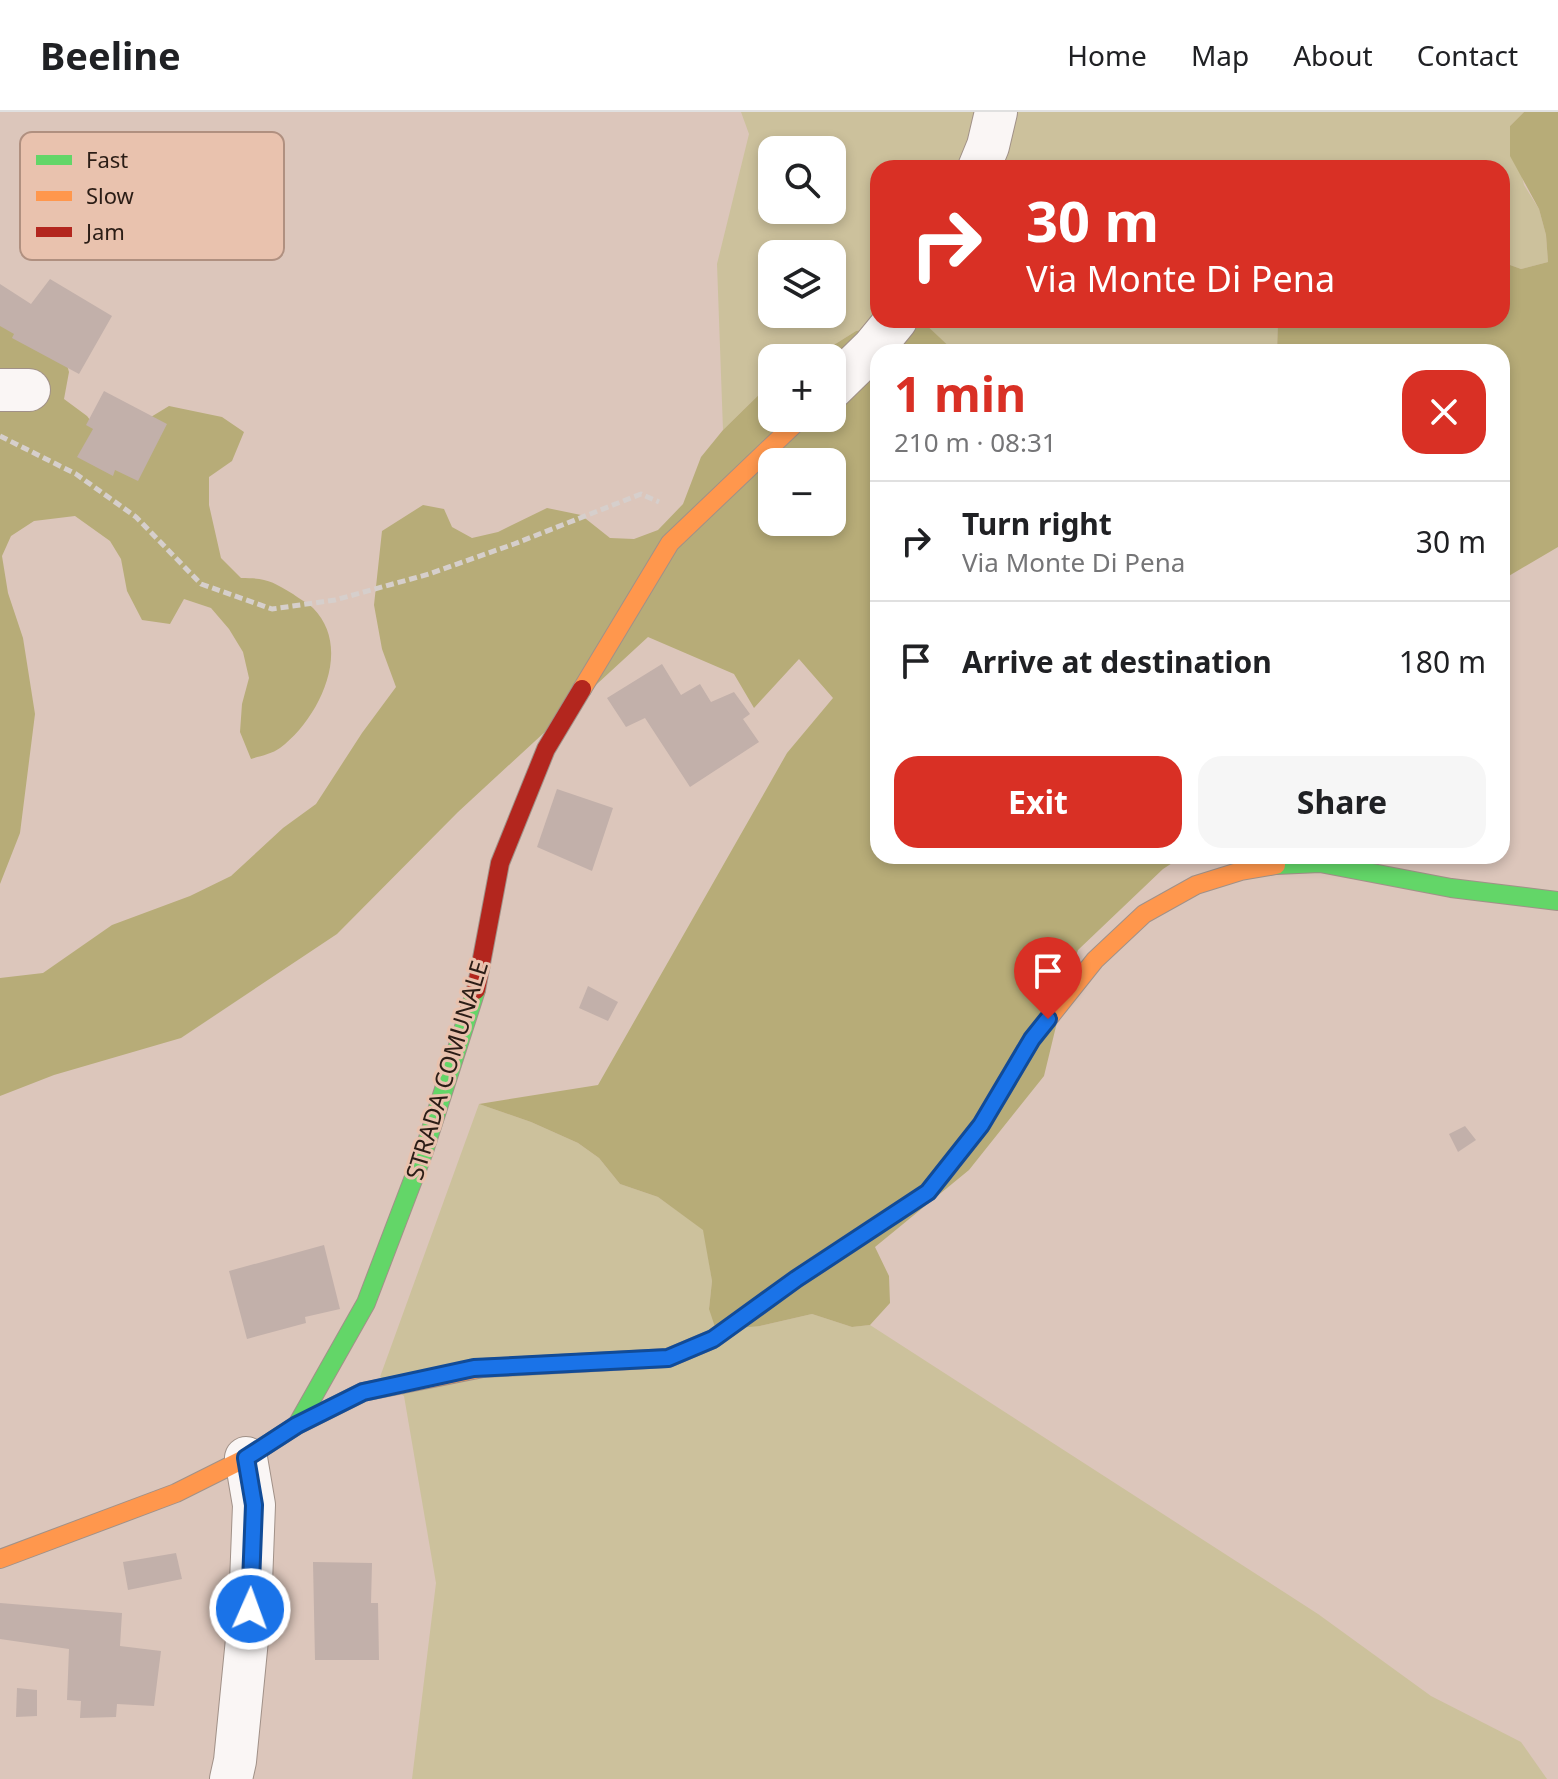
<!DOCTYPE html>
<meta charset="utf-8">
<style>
:root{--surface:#fff;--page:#f6f6f6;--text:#202124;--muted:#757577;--line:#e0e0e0;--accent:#d93025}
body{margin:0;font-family:"Noto Sans",sans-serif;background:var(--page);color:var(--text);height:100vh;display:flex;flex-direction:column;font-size:30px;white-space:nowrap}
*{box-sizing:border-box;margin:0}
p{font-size:26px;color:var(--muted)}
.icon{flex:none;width:44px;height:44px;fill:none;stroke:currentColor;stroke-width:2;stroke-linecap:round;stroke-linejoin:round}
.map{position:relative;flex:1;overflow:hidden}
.drawer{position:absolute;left:870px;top:232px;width:640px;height:520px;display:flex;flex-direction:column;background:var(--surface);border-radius:24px;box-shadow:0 4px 12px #0003}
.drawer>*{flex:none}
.top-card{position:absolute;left:870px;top:48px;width:640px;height:168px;border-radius:24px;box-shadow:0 4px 12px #0003;background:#d93025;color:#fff;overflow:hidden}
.controls{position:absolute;left:758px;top:24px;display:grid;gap:16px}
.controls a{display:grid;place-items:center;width:88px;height:88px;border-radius:16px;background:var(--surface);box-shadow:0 4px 12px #0003;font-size:40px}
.pin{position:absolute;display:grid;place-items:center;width:68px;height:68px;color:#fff;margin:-82px -34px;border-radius:50% 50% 50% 0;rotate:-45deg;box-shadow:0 0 8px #0007}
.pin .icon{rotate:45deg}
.me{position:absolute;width:88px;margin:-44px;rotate:2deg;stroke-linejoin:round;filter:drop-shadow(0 0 6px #0008)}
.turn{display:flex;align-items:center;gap:28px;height:168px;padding:0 24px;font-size:36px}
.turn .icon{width:104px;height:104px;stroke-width:2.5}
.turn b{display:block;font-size:56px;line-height:68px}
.round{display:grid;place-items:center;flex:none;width:84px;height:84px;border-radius:24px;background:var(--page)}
.head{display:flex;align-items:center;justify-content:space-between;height:136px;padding:0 24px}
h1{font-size:48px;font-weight:700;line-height:60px;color:var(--accent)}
.cta{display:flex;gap:16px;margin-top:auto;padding:16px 24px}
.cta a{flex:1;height:92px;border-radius:24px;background:var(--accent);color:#fff;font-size:32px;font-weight:700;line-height:92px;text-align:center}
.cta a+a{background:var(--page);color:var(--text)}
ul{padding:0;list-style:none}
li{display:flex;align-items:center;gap:24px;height:120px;padding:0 24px;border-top:2px solid var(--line)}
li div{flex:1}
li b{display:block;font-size:30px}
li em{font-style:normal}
header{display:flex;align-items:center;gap:48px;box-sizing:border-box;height:112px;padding:0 40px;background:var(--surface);border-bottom:2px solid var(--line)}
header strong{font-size:38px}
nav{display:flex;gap:44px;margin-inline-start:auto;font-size:28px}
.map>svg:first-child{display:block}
.green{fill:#ccc19c;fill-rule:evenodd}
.forest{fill:#b7ac78;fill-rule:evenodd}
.building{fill:#c2b0aa}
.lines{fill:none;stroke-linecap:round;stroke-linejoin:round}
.street-casing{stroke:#a19188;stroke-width:44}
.fast-casing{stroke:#a19188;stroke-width:20}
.slow-casing{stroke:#a19188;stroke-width:20}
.jam-casing{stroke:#a19188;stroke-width:20}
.path{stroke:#d6cfcc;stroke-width:5;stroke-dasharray:8 4;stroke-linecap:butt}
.street{stroke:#faf6f5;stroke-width:42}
.fast{stroke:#63d668;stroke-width:18}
.slow{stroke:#ff974d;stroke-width:18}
.jam{stroke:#b3261e;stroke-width:18}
.route-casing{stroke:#114b97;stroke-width:20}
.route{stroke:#1a73e8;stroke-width:14}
.labels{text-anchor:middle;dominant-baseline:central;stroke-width:6;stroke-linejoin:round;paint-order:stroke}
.street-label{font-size:24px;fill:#2b1d16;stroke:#e9c2ae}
.key{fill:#e9c2ae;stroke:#b09080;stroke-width:2}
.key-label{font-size:22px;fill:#2b1d16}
</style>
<header>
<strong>Beeline</strong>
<nav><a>Home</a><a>Map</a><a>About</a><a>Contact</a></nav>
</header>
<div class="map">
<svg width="1558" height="1667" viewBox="0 0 1558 1667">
<rect width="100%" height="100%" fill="#dcc6bb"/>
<g class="green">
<path d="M741,0H1524L1510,14L1524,73L1539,97L1546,123L1548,150L1521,157L1502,150V56H878V208H1278L1277,240H955L921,209L856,219L813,246H772V270L723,318L717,152L749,22ZM772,38H832V98H772ZM772,142H832V202H772Z"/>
<path d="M479,992L531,1010L578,1031L599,1046L620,1072L658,1085L704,1118L712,1169L709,1197L760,1214L812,1202L852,1215L870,1213L1318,1502L1431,1584L1521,1630L1547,1667H412L436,1471L404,1284L380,1265Z"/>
</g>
<g class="forest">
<path d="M1524,0H1558V435L1502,468V240H1277L1278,208H1502V150L1521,157L1548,150L1546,123L1539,97L1510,44V14Z"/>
<path d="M922,209L955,240H878V744H1183L1163,757L1078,838L1066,873L1044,964L969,1058L875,1135L889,1164L890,1191L870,1213L852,1215L812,1202L760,1214L716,1218L709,1197L712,1169L703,1118L658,1085L620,1072L599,1046L578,1031L531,1010L479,992L598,973L787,641L833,586L799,547L754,596L734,562L648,525L458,700L337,822L181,926L54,963L0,984V866L43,861L112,813L190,784L231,764L283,716L316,692L362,621L396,575L382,537L374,493L382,419L423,393L444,397L452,415L472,426L498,420L547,396L581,403L610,426L634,427L658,418L683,392L701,345L723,318L772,270V306H832V246H813L856,219ZM772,350H832V410H772Z"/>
<path d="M0,212L61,233L69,260L64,287L87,304L104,326L146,308L169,294L222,305L244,320L232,349L209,365V393L221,446L241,466C266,466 272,469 293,482C299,487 308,491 313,496C354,537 318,608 280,636C272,642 260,644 251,647L240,620L242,592L249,566L243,540L229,517L211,496L184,487L170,512L142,508L127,479L121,447L110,429L75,404L34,409L11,424L2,444L8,481L23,526L35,602L20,721L0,772Z"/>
</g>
<g class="building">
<path d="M50,167L112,204L79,262L12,226L14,222L0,214V172L31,192Z"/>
<path d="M104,279L167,312L138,369L115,358L113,364L77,345L93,317L86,313Z"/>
<path d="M662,552L681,583L700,572L711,590L734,580L750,602L743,607L759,630L690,675L645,606L626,615L607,586Z"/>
<path d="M557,677L613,696L592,759L537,735Z"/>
<path d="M588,874L618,890L608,909L579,896Z"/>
<path d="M1465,1014L1476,1028L1458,1040L1449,1022Z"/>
<path d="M324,1133L340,1197L305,1205L306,1211L247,1227L229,1159Z"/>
<path d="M176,1441L182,1467L128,1478L123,1450Z"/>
<path d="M313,1450L372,1451L371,1491H378L379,1548H315Z"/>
<path d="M0,1491L122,1501L120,1534L161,1539L154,1594L117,1592L116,1605L80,1606L81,1589L67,1588L69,1537L0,1527Z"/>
<path d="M17,1576L37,1578V1604L16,1605Z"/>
</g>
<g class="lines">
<defs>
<g id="street">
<path d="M979,56L988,34L996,0"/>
<path d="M832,276L873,236L896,208"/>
<path d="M0,278H29"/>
<path d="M231,1667L235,1649L250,1497L254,1393L246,1346"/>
</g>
<g id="fast">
<path d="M1276,753L1320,751L1451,776L1558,789"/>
<path d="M483,1256L668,1246L713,1227L796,1167L928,1080L944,1060"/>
<path d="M297,1313L366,1191L424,1039L476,878"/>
</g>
<g id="slow">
<path d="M582,577L670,431L801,306"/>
<path d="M944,1060L981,1013L1032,927L1095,848L1144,802L1196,773L1241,759L1276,753"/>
<path d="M0,1447L176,1381L246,1346L297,1313L363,1280L483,1256"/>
</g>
<path id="jam" d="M476,878L500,751L546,637L582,577"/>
</defs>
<use href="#street" class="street-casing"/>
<use href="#fast" class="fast-casing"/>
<use href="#slow" class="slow-casing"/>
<use href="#jam" class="jam-casing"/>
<path class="path" d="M0,324L76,362L136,405L201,472L272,497L335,488L429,462L514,432L641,382L659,390"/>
<use href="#street" class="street"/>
<use href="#fast" class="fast"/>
<use href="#slow" class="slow"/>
<use href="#jam" class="jam"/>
</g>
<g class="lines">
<defs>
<path id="route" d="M250,1497L254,1393L246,1346L297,1313L363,1280L474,1256L668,1246L713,1227L796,1167L928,1080L981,1013L1032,927L1048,907"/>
</defs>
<use href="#route" class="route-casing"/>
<use href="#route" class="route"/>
</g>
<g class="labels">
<g class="street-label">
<text transform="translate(446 958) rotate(-73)">STRADA COMUNALE</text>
</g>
</g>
<rect x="20" y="20" width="264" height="128" rx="12" class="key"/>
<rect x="36" y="43" width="36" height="10" fill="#63d668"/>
<rect x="36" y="79" width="36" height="10" fill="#ff974d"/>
<rect x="36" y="115" width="36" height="10" fill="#b3261e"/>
<g class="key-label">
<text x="86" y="56">Fast</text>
<text x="86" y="92">Slow</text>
<text x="86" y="128">Jam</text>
</g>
</svg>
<div class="controls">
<a><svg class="icon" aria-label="search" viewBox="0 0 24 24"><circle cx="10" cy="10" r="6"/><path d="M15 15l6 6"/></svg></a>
<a><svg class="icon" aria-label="layers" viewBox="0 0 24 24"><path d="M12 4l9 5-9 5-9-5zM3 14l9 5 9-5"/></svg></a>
<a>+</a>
<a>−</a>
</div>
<div class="pin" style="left:1048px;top:907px;background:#d93025"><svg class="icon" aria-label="arrive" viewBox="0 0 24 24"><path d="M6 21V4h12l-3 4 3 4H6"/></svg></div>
<svg class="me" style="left:250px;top:1497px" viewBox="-20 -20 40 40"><circle r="17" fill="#1a73e8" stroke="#fff" stroke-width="3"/><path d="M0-11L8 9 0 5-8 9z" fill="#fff"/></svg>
<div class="top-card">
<div class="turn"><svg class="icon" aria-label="right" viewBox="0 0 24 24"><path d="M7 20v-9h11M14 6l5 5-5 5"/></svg><div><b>30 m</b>Via Monte Di Pena</div></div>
</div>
<section class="drawer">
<div class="head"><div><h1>1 min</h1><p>210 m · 08:31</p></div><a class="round" style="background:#d93025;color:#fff"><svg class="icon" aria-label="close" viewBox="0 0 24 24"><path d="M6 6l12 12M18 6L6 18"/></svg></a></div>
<ul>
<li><svg class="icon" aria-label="right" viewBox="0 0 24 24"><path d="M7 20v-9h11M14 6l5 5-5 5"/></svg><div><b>Turn right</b><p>Via Monte Di Pena</p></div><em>30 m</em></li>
<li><svg class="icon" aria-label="arrive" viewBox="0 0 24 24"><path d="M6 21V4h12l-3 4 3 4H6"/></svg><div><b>Arrive at destination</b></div><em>180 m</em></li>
</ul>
<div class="cta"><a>Exit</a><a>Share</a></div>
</section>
</div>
